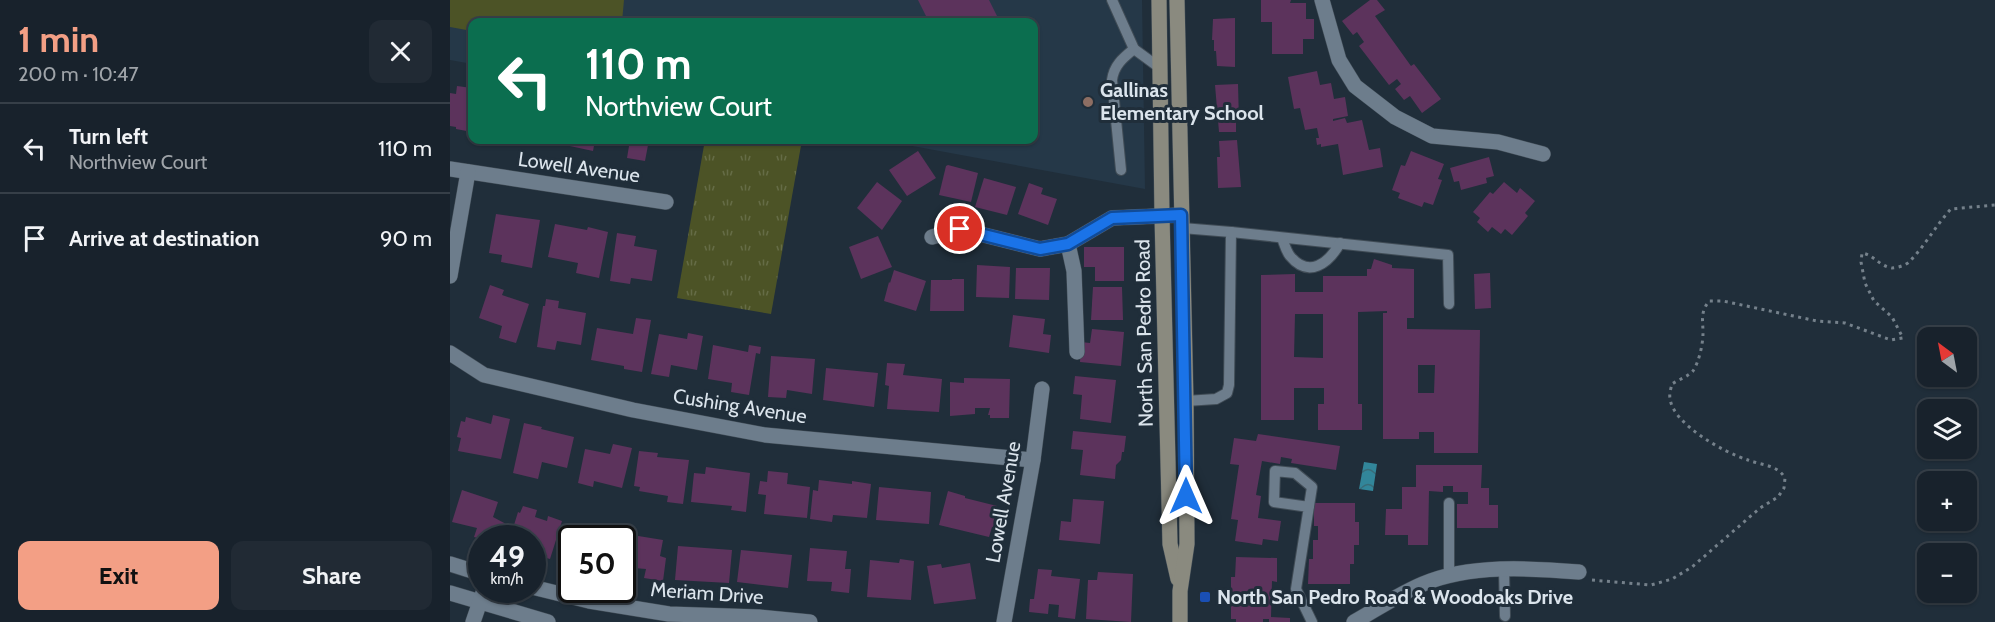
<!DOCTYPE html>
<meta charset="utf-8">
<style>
:root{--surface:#18222c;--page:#212a34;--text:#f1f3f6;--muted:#9fa4a9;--line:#363f48;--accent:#f39f85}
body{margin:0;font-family:Cabin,sans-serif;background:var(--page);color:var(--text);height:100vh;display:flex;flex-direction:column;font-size:22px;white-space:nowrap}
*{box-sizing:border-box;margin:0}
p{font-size:20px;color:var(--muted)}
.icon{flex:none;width:33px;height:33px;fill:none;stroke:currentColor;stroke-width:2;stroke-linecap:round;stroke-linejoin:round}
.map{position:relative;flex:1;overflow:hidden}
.drawer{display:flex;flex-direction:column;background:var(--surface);width:450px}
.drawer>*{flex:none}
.guide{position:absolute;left:18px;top:18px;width:570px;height:126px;border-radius:12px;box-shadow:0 2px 4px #0004,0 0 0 2px var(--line);background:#0b6e4f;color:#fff;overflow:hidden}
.needle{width:39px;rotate:328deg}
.tools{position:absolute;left:1467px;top:327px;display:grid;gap:12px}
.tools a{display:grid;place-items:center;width:60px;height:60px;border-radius:12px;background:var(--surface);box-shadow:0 2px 4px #0004,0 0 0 2px var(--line);font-size:30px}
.speed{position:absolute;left:18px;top:525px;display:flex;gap:12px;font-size:30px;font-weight:700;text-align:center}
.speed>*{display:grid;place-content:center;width:78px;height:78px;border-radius:50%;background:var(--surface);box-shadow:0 2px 4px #0004,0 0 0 2px var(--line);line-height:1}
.speed small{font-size:15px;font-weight:400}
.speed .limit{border:3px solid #111;border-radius:9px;background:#fff;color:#111}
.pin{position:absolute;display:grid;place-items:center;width:51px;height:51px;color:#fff;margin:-26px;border:3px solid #fff;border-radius:50%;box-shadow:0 2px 6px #0007}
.me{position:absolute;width:66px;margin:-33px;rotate:0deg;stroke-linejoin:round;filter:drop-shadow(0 0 4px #0008)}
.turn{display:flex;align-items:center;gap:21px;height:126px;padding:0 18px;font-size:27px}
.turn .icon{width:78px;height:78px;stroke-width:2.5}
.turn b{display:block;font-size:42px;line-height:51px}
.round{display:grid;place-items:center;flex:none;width:63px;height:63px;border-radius:12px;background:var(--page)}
.headline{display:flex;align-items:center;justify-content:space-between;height:102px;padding:0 18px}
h1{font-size:36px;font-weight:800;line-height:45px;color:var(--accent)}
.action{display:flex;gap:12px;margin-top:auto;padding:12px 18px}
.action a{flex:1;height:69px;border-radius:12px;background:var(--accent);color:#111;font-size:24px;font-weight:800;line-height:69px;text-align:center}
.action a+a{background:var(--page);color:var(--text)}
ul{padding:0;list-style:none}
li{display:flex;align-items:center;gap:18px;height:90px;padding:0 18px;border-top:2px solid var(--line)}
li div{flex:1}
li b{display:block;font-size:22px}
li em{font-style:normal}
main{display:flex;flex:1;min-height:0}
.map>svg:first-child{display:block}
.built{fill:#253848}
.green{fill:#4c5326}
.park{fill:url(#park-tufts)}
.water{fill:url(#water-waves)}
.building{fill:#5c335c;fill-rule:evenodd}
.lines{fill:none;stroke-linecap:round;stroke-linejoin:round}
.service-casing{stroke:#404c56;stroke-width:12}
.minor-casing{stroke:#404c56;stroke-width:16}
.secondary-casing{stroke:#404c56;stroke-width:16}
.path{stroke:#75818b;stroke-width:3;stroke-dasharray:3 4.5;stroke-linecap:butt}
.service{stroke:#6d7d8c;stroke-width:10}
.minor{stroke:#6d7d8c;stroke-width:15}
.secondary{stroke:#8a8a7f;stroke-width:15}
.route-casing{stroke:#114b97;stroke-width:15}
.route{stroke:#1a73e8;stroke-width:10}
.education-dot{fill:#8d6e63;stroke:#202e3a;stroke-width:2}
.transit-dot{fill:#1a4fb4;stroke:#202e3a;stroke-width:2}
.labels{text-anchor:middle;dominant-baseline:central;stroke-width:6;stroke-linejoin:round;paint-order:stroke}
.poi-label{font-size:20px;font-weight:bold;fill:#dbe4ec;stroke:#202e3a;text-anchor:start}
.street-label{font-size:20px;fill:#dbe4ec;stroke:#202e3a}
</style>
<main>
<section class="drawer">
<div class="headline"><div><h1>1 min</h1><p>200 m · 10:47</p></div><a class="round"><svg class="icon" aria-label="close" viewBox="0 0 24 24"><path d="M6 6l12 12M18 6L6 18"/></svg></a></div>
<ul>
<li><svg class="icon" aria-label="left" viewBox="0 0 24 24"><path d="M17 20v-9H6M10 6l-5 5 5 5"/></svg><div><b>Turn left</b><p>Northview Court</p></div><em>110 m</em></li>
<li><svg class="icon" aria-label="arrive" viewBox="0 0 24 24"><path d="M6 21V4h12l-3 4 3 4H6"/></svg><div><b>Arrive at destination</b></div><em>90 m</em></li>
</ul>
<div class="action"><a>Exit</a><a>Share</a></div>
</section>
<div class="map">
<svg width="1545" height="622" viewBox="0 0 1545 622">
<defs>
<pattern id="park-tufts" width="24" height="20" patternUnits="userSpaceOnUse" patternTransform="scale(1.5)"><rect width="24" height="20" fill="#4c5326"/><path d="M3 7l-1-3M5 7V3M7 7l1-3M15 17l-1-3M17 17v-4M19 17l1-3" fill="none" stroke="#656c46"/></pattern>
<pattern id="water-waves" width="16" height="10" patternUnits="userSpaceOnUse" patternTransform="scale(1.5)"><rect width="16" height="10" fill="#32869a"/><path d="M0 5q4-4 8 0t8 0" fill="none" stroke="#386c79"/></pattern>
</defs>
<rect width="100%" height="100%" fill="#202e3a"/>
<path class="built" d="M0,0H692L695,189L430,140H584V22H22V64L0,60Z"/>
<path class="green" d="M0,0H174L172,22H22V31L0,27Z"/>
<path class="park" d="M255,140H352L321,314L227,298Z"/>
<path class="water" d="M914,462L927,464L923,491L909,489Z"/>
<g class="building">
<path d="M468,0H539L550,22H479Z"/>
<path d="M811,0H841L840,3H856V19H864V39H853V54H822V22H811Z"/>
<path d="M920,0H927L935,10L925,16L961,66L964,64L991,99L972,113L960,96L954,100L945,89L951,84L947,79L939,85L909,46L914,42L907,32L903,35L892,21Z"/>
<path d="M785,18V67L767,66L766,51H764V40H762L763,19Z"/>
<path d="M867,71L870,85L881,83L884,99L895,97L898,116L883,119V121L895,118L897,123L912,120L919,150L930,148L933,167L893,175L888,144L871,147V144L867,145L866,138H869L867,128L855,130L850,108L844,109L838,77Z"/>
<path d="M788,84L789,122H786V132H769L765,85Z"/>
<path d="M7,86L22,88V132L6,129V127L0,126V93L6,94Z"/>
<path d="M92,140H145L143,151Z"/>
<path d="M154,140H199L195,161L177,158L179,146L154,142Z"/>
<path d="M787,140L791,187L768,188L767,157H770L769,141Z"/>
<path d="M468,151L486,178L457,196L439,170Z"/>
<path d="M961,151L994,164L988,179L992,180L983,205L974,202L972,207L948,198L950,193L942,190L951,165L955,166Z"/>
<path d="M1039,157L1044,176L1036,178L1037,183L1011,190L1009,181L1004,182L1000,168Z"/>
<path d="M498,165L528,173L521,202L489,195L496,166Z"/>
<path d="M534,178L566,187L557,215L525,207Z"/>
<path d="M427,182L452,201L432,230L407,208Z"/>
<path d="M1054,182L1067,193L1070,188L1085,201L1075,213L1078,216L1062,235L1055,229L1051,234L1042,227L1038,232L1027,222L1030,218L1023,212L1040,192L1043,194Z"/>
<path d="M579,183L593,188L591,194L607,199L598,225L568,214Z"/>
<path d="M46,214L90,220L82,268L51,262L52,255L39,253Z"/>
<path d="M105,224L137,230L138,227L158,232L149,278L126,273L128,263L98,257Z"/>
<path d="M167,233L186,236L184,246L207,250L202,281L181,278L180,284L160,281Z"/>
<path d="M428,236L442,267L411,279L399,247Z"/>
<path d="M634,247H674V281H645V267H634Z"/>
<path d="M924,259L942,265V268L964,269V318H957V329L1030,330L1028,453H984V432H969V439H933V313H937V311L908,312V404H912V430H868V404H874V388H844V420H811V275L845,274V292H873V276H917V269H921ZM845,314H873V358L844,357ZM968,365H985L984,393H968Z"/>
<path d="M527,265L560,267L559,298L526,297Z"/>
<path d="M566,268H600L599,300L565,299Z"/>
<path d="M444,270L476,281L466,311L434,301L439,282L440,283Z"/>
<path d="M1040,273L1041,308L1025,309L1024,274Z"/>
<path d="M502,279H514V311H480L481,280H502Z"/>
<path d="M40,285L54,290L52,295L79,304L66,343L49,338L52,326L29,318Z"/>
<path d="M643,287H672L673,320H641Z"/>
<path d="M96,299L109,301L108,308L136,313L131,345L107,341L105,350L87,347L93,306H95Z"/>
<path d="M563,315L595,319L593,334L601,335L599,353L559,347Z"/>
<path d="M186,318L201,320L192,372L174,369V366L141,360L147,328L183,334Z"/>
<path d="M642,329L674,332L671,366L630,362L631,342L640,343Z"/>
<path d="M238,333L253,336L247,370L221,365L219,377L201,374L209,334L237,339Z"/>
<path d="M263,345L298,352L299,345L311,347L310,354L306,353L299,395L281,392L282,383L258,379Z"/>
<path d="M321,356L365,359L362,394L337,390L336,398L318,397Z"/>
<path d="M437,363L455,364L453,375L492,379L489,412L437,409L439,386L435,385Z"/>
<path d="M376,368L428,373L424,407L373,400Z"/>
<path d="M625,376L666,380L661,423L630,419L632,395L623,394Z"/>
<path d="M514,378L560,379L559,418H540V415H538L540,408H525V414L500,416V382L514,383Z"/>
<path d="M43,415L60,419L51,459L8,451L11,438L7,437L11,421L15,422L16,417L41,424Z"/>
<path d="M74,423L92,427L91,429L124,437L117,468L92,462L88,479L63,473Z"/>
<path d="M623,431L676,436L674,452H672L671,460L666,465L665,479L630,475L633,450L621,449Z"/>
<path d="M808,434L890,446L886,470L841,463L842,459L831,457L830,464L812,461L806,495L811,496L808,518L831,521L828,541L813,539L812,545L785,541L788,520L781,519L789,465L780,464L784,438L806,441Z"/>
<path d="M163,444L182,448L172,488L144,481L143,487L128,483L135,449L160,454Z"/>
<path d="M189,451L208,453L207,457L239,460L233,504L217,502L218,496L189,491L190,487L184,486Z"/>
<path d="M966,465H1032L1031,488H1039V505H1048V528H1007V504H1018V492H1003V486H993V492L979,491L978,545H958V535H935L936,509H952V487H966Z"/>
<path d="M256,467L300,473L296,512L281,510L282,506L241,502L244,473L255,474Z"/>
<path d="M318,471L338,473L337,484L360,487L357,518L314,514L316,495L308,494L310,481L317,482Z"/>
<path d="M369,480L402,484V481L421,484L417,518L383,515L382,522L360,519L363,490L368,491Z"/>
<path d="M429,487L481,492L479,524L426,520Z"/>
<path d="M12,490L48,502L43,517L56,524L52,538L32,539L24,537L27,528L2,522Z"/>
<path d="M498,491L515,496V498L547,506L546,510L550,511L546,528L542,527L539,537L489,525Z"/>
<path d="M623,499L654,501L650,544L609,540L611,521L621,522Z"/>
<path d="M864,503H905V522H909V545H904V564H900V584H858L859,559H863V540H868V526H864Z"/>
<path d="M73,506L87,510L85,517L97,521L98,516L112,521L100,559L82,554V538H60L68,512L70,513Z"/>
<path d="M123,524L169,538H122V566L111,562Z"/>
<path d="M176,534L213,540L210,556L216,558L213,581L194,578L196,569L172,567Z"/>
<path d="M228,546L282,550L279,583L225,580Z"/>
<path d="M360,548L397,551L395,569H401L399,593L381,591L382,582L357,581Z"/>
<path d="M291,550L342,555L338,588L287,582Z"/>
<path d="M786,557L827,558V582L822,581L821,617L840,618V622H819V619H813V622H786V619H781V577H785Z"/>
<path d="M450,559L464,561L461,600L417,597L420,560L449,563Z"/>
<path d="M520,563L526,599L484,604L477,566L491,564L492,568Z"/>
<path d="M588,569L602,570L601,576L630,579L625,619L608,617L609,605L599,604L598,614L579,612L580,599H584Z"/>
<path d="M648,572L683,574L681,622L636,619L638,580H647Z"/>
</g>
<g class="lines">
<defs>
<g id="service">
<path d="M662,0L684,49L710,68"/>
<path d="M671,170L662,80C664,65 673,58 684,49"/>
<path d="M732,228L781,232L779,385L777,393L766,399L736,401"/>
<path d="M781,232L998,255L999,304"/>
<path d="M832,238C834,243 836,251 840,256C859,279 879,263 890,243"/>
<path d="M999,503V576"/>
<path d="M859,507L824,502L825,471L845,473L862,487L846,589L862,622"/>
<path d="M1054,570L1055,616"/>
</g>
<g id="minor">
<path d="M872,0L889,60L905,86L945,117L982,136L1048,142L1093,154"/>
<path d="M0,169L216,202"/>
<path d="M482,237L510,229L590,249L618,244L662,218L731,215"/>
<path d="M618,244L624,271L627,352"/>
<path d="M0,276L18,172"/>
<path d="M0,353L34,375L183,410L315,435L583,460"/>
<path d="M0,564L32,574"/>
<path d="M82,587L139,601L219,614L309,617L360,622"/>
<path d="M0,593L98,622"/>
<path d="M23,622L34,590"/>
<path d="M554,622L583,460L592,389"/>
<path d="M904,622C927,609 949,594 973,584C1019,564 1081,568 1129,572"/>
</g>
<g id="secondary">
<path d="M709,0L712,216L720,544L728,579"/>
<path d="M727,0L736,401L737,544L730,591V622"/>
</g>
</defs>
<use href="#service" class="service-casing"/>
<use href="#minor" class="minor-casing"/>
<use href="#secondary" class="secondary-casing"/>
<path class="path" d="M1142,580L1201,585L1222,579L1242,567L1310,508L1328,497L1334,488L1335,478C1328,465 1311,465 1298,460C1275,453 1222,424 1220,398C1219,394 1221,388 1222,384C1228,380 1239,376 1243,371C1249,362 1253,344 1253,333C1253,320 1250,313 1259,301H1273L1367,321L1395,323L1441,340L1453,338L1442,317L1424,301L1415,283L1411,262L1412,253C1424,255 1429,266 1442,268C1447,268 1456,265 1459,262C1475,246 1486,225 1501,209L1545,205"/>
<use href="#service" class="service"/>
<use href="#minor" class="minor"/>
<use href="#secondary" class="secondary"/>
</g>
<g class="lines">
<defs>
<path id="route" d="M510,229L590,249L618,244L662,218L731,215L736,496"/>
</defs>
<use href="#route" class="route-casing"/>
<use href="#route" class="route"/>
</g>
<circle class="education-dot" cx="638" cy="102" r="6"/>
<rect class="transit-dot" x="749" y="591" width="12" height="12" rx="3"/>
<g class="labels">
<g class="poi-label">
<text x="650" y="90">Gallinas<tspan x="650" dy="23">Elementary School</tspan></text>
<text x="767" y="597">North San Pedro Road &amp; Woodoaks Drive</text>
</g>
<g class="street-label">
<text transform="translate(129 167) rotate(8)">Lowell Avenue</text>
<text transform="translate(694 333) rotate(-91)">North San Pedro Road</text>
<text transform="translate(290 406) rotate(9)">Cushing Avenue</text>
<text transform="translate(553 502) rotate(-80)">Lowell Avenue</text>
<text transform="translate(257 593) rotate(4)">Meriam Drive</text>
</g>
</g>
</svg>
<div class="tools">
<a><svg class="needle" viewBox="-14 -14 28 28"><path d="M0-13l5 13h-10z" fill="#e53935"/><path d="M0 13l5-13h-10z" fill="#9fa4a9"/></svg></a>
<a><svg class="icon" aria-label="layers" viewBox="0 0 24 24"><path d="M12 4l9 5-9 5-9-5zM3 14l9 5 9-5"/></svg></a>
<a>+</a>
<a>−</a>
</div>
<div class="speed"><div>49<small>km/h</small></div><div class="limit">50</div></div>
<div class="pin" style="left:510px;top:229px;background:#d93025"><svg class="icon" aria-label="arrive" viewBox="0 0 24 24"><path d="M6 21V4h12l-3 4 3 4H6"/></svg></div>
<svg class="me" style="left:736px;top:496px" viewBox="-20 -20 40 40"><path d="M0-17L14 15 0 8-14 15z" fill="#1a73e8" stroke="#fff" stroke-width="4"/></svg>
<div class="guide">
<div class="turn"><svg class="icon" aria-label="left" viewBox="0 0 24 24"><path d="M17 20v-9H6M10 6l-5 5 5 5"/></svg><div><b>110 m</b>Northview Court</div></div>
</div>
</div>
</main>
